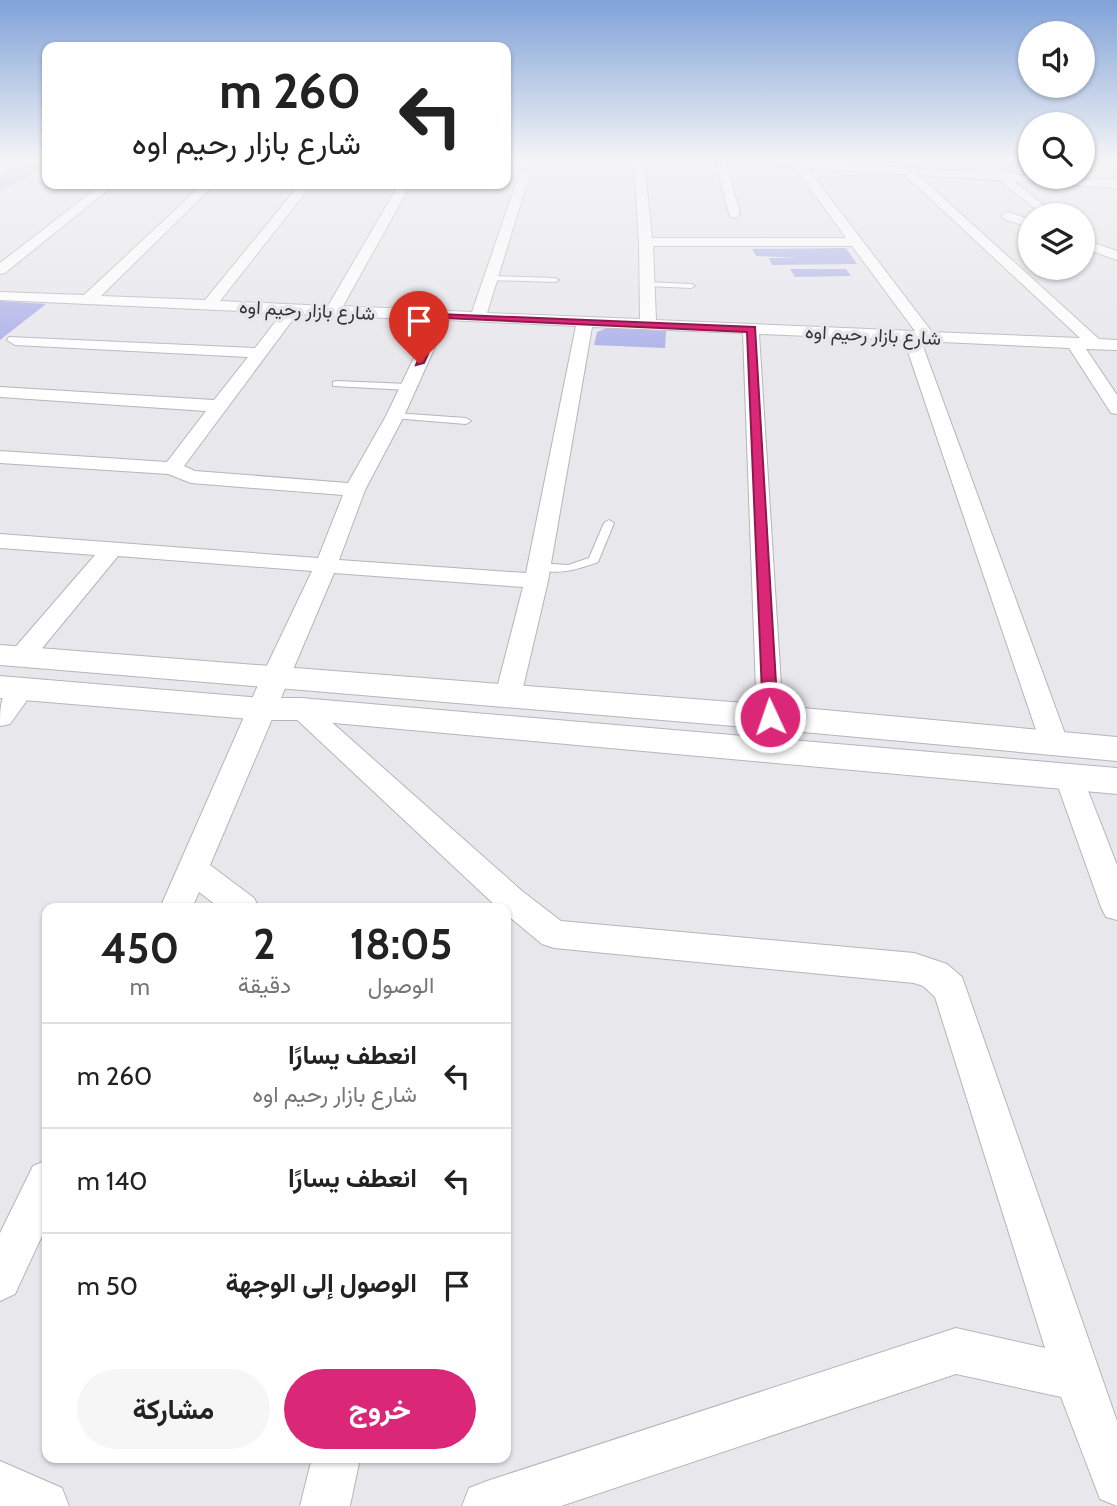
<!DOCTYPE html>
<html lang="ar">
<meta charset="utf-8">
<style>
:root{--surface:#fff;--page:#f6f6f6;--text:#222;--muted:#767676;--line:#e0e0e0;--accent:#db2777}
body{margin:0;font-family:Cabin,Vazirmatn,sans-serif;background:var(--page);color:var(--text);direction:rtl;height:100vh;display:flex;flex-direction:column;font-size:26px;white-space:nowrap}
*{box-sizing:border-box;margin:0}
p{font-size:23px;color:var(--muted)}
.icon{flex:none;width:38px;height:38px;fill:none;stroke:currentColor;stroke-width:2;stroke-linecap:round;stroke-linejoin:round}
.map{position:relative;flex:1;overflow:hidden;direction:ltr}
.details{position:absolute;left:42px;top:903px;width:469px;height:560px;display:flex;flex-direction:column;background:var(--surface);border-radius:14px;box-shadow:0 2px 5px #0004;direction:rtl}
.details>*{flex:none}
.hud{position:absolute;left:42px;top:42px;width:469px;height:147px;border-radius:14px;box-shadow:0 2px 5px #0004;direction:rtl;background:#fff;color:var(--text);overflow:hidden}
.buttons{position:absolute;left:1018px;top:21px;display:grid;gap:14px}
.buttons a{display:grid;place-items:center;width:77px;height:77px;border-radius:50%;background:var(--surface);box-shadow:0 2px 5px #0004;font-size:35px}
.pin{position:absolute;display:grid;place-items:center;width:60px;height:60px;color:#fff;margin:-72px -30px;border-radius:50% 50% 50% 0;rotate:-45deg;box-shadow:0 0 7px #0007}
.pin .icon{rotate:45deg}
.me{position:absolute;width:77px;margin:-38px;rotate:357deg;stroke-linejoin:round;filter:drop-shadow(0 0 5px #0008)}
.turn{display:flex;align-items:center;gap:24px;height:147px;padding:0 35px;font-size:32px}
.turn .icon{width:91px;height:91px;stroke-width:2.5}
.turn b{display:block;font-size:49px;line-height:60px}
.eta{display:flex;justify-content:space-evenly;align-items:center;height:119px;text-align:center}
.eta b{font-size:42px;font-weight:700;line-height:49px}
.action{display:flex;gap:14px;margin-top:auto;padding:14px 35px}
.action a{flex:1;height:80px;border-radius:42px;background:var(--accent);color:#fff;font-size:28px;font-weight:700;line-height:80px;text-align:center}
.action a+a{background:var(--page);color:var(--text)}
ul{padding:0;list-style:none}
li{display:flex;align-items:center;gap:21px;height:105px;padding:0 35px;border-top:2px solid var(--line)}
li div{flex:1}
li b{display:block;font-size:26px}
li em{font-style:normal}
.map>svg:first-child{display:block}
.building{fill:#aaaee8}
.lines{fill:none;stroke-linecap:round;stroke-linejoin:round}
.service-casing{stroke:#b5b5ba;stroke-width:2}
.minor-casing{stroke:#b5b5ba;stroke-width:2}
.tertiary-casing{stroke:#b5b5ba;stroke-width:2}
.primary-casing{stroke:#c6c6c7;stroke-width:2}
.service{fill:#fff;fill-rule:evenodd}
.minor{fill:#fff;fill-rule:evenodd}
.tertiary{fill:#fff;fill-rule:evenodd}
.primary{fill:#c1c2f7;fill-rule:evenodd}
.route{fill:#db2777;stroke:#8e194d;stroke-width:2}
.labels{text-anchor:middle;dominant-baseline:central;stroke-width:7;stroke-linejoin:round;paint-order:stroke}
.far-street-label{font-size:19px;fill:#333436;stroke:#e7e7ec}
</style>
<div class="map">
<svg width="1117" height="1506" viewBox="0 0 1117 1506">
<rect width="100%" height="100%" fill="#e7e7ec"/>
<g class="building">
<path d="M846,248L857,264L772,265L769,258H799L756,256L752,249Z"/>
<path d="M790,269H846L851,276L795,277Z"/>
<path d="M0,301L46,304L0,340Z"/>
<path d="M607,328L666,331L665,348L594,345L597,332Z"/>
</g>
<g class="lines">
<defs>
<g id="service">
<path d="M491,276L555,278L559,280L555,282L488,280Z"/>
<path d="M644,282L691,284L695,286L691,288L647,286H644Z"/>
<path d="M336,381L408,384L412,387L408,390L333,386V382Z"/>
<path d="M395,413L466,418L471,421L466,424L392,418V414Z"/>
<path d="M609,520L614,523L598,562C579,569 551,578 533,566L539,563L568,565L589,558L604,523Z"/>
</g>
<g id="minor">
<path d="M524,160H534L487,313L640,319L639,242L634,160H644L652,238H846L795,167L726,163L740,214L734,218L730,217L715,160H777L996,173L1001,169C1029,182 1081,178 1117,180V188L1014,181L1047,208L1049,211L1043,215L999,180L918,175L1099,339L1117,340V350L1086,349L1117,395V414L1111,413L1069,348L921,341L1068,742L1064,749L1054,752L1044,749L1040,742L904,340L759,334L783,717L780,724L770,726L760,724L757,717L743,333L592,327L548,581L521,696L517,702L508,705L499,702L495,696L523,587L334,573L210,865L254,898L259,908H220L199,892L192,908H160L262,676L312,571L118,556L30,663L21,665L12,663L8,657L12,651L95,555L0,548V534L318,558L343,495L191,483L168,474L0,463V451L167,462L206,411L0,397V387L214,400L248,357L15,345L7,340L9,337L255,348L282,313L0,300V292L84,295L203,184H215L101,296L205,300L300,184H312L220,301L328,306L399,184H411L343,306L472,312ZM807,168L904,174L1080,338L932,332ZM653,246H852L915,331L656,320ZM297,314L432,320L386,416L348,483L195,471L184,466ZM447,320L576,326L526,573L339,560L365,490L404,416Z"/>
<path d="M102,184H115L5,273L0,274V263Z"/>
<path d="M1008,212L1031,220V228L1004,219L1002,216Z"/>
<path d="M1083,239L1117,251V260L1083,248Z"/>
<path d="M22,680L31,683L35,689L10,724L0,726C0,706 0,687 22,680Z"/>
<path d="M301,700L310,703L522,891L561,921L914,953L947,964L962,977L1117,1421V1506L1100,1499L1061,1397L956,1374L561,1506H462L469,1488L487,1481L956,1328L1045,1348L935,997L923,986L914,983L554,948L542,944L506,914V908H498L292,715L288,709L292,703Z"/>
<path d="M1069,767L1079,771L1083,778L1117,865V920L1106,917L1101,907L1055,778L1059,771Z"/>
<path d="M47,1160V1225L15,1294L0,1301V1233L33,1166Z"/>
<path d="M312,1458H360L350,1506H300Z"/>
<path d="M0,1461L62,1488L69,1506H0Z"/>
</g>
<g id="tertiary">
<path d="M0,645L770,705L1117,737V761L770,729L0,665Z"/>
<path d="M0,676L262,698H301L1117,768V794L301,720H262L0,698Z"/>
</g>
<path id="primary" d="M33,160H47V164L0,190V178Z"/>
</defs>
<use href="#service" class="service-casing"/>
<use href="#minor" class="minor-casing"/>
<use href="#tertiary" class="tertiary-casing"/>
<use href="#primary" class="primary-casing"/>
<use href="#service" class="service"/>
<use href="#minor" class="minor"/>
<use href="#tertiary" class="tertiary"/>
<use href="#primary" class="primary"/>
</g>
<linearGradient id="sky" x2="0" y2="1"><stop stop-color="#80a2d8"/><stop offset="0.43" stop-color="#f4f4f6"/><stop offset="1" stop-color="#f4f4f6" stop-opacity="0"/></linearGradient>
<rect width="1117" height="370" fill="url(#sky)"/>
<path class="route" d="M438,314L755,327L778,717L776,721H765L763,717L747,332L444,318L424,363L416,365Z"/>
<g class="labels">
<g class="far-street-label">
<text transform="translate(307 310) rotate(3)">شارع بازار رحيم اوه</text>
<text transform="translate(873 335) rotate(3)">شارع بازار رحيم اوه</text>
</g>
</g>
</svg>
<div class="buttons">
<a><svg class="icon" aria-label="sound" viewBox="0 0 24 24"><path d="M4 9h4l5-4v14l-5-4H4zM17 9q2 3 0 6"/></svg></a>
<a><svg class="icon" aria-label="search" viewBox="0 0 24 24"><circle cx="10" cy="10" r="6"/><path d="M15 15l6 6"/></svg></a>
<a><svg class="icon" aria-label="layers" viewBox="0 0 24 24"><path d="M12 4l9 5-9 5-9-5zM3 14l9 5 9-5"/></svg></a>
</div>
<div class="pin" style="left:419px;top:363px;background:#d93025"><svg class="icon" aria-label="arrive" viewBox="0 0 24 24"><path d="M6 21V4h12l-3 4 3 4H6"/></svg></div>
<svg class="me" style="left:770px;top:717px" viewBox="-20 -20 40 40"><circle r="17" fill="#db2777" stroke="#fff" stroke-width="3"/><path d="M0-11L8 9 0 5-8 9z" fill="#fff"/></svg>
<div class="hud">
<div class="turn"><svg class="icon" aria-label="left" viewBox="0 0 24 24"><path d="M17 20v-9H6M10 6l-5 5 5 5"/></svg><div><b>260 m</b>شارع بازار رحيم اوه</div></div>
</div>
<section class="details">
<div class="eta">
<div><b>18:05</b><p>الوصول</p></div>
<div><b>2</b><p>دقيقة</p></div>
<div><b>450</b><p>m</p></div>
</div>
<ul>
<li><svg class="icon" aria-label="left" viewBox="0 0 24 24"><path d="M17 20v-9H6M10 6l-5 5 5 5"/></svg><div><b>انعطف يسارًا</b><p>شارع بازار رحيم اوه</p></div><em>260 m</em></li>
<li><svg class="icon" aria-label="left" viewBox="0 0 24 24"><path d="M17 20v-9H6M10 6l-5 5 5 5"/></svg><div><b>انعطف يسارًا</b></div><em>140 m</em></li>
<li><svg class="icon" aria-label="arrive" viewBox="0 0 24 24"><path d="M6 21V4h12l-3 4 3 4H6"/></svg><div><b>الوصول إلى الوجهة</b></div><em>50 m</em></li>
</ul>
<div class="action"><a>خروج</a><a>مشاركة</a></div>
</section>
</div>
